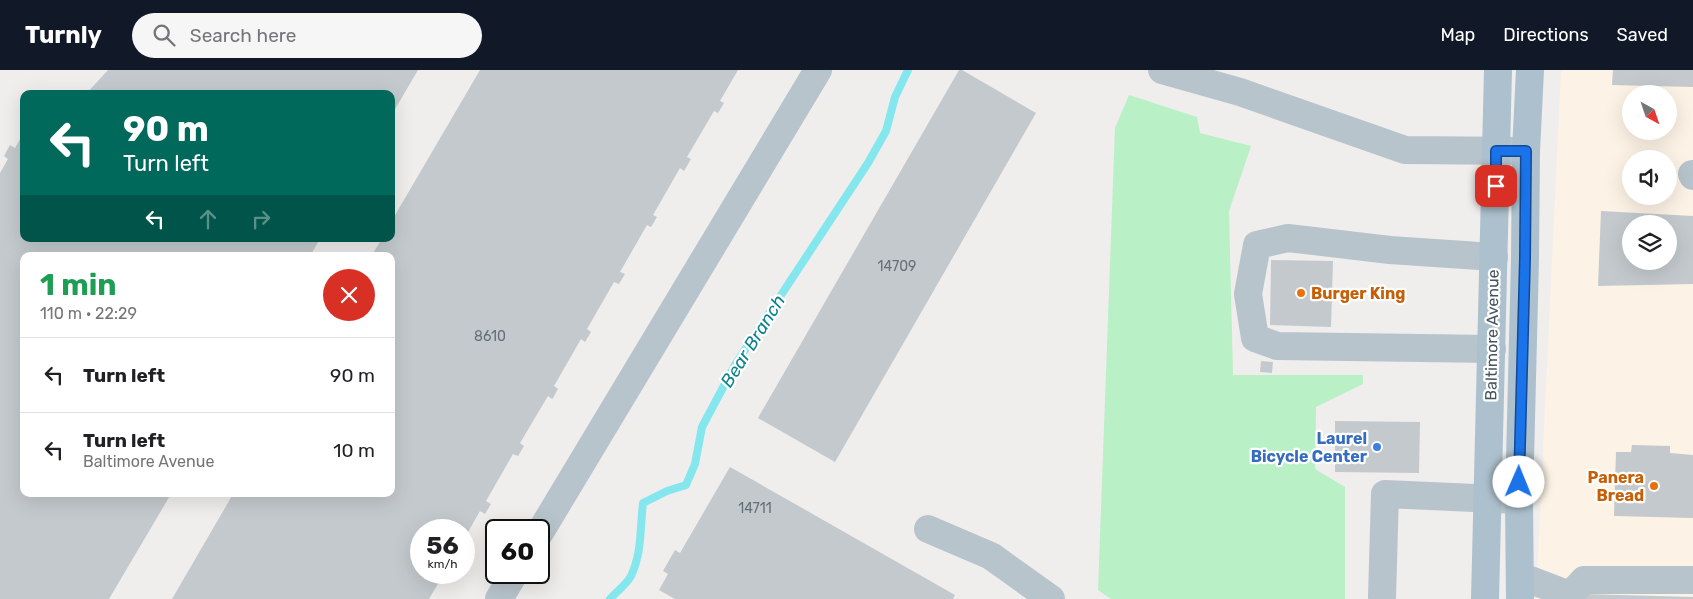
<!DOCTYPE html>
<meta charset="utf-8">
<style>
:root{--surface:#fff;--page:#f6f6f6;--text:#202124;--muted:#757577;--line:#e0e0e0;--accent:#111827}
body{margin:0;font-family:Rubik,sans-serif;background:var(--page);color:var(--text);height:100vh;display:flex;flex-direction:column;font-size:19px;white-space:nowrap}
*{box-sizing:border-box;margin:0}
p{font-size:16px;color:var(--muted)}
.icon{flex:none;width:28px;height:28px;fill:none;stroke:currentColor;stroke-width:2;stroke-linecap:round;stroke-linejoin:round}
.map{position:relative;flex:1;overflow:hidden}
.drawer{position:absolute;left:20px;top:182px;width:375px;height:245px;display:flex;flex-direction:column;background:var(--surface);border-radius:10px;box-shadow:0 5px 20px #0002}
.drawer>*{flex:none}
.top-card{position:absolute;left:20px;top:20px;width:375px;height:152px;border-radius:10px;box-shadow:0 5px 20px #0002;background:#00695c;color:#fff;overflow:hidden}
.needle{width:32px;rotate:140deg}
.controls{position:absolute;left:1622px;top:15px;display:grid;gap:10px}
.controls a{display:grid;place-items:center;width:55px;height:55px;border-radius:50%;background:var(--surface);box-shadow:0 5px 20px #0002;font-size:25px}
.speed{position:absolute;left:410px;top:449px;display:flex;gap:10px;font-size:25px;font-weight:700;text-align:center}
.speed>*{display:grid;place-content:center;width:65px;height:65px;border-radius:50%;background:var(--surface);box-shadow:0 5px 20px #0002;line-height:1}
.speed small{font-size:12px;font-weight:400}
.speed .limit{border:2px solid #111;border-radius:8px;background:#fff;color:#111}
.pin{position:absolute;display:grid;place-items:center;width:42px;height:42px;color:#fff;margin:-21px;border-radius:10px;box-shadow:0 2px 8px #0006}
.me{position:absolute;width:55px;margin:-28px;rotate:1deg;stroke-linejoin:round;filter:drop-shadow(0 0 4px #0008)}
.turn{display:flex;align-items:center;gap:18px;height:105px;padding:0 20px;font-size:22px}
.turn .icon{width:65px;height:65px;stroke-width:2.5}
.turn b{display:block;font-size:35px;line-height:42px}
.lanes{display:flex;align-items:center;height:48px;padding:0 20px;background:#0003;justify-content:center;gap:25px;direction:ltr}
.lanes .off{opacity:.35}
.round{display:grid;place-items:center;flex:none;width:52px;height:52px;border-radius:26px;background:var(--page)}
.headline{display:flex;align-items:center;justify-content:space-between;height:85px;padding:0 20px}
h1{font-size:30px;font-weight:700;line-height:38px;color:#1e9e55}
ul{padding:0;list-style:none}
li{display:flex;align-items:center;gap:15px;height:75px;padding:0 20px;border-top:1px solid var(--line)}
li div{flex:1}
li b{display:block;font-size:19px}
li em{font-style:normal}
header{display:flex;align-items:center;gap:30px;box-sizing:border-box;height:70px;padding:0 25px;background:var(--accent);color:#fff}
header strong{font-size:24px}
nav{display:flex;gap:28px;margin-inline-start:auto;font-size:18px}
.search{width:350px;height:45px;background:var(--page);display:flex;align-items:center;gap:12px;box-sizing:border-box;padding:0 18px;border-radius:28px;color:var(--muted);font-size:19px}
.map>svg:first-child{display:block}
.commercial{fill:#fcf2e5;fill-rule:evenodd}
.green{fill:#b9f0c6}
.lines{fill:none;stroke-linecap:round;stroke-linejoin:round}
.stream{stroke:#85e7ee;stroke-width:8}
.building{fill:#c4c9cd;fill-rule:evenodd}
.minor{stroke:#b8c4cb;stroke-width:28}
.major{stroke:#acc1cd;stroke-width:28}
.route-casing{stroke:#114b97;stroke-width:12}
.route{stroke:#1a73e8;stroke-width:9}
.food-dot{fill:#e8710a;stroke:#fff;stroke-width:2}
.shop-dot{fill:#3f7fe0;stroke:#fff;stroke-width:2}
.labels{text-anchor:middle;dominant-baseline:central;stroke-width:4.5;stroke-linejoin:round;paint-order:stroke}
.number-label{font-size:14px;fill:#657178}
.food-label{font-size:16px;font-weight:bold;fill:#c56008;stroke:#fff;text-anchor:start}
.street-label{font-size:16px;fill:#45545b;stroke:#fff}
.shop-label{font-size:16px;font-weight:bold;fill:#366cbe;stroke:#fff;text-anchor:end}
.water-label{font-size:18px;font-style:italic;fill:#0a838b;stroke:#fff}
</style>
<header>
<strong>Turnly</strong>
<div class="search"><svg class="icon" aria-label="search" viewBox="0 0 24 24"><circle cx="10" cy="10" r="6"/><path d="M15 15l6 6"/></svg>Search here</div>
<nav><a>Map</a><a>Directions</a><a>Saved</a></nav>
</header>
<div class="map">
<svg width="1693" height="529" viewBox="0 0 1693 529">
<rect width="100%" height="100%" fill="#f0eded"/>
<path class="commercial" d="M1561,0H1693V529H1536ZM1631,24H1669V61H1631ZM1631,89H1669V126H1631ZM1631,154H1669V191H1631Z"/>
<path class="green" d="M1129,25L1197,47L1200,63L1251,76L1229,141L1233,305H1363V314L1316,337L1315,399L1345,417V529H1111L1098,520L1115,58Z"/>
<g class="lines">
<path class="stream" d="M610,529C616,522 627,514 631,506C642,483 640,458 643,433L667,421L686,415L695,394L702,357L735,295L868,93L886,61L895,27L908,0"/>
</g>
<g class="building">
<path d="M108,0H418L391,46V24H86Z"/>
<path d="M480,0H738L720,31L724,33L718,43L714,41L687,87L691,89L684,101L680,98L653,145L657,147L651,157L647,155L620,202L625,204L619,214L614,212L587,259L591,262L585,272L581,269L554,316L558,319L553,328L552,329L548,326L520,373L524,376L518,386L513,384L486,431L491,434L485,444L480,441L464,469V460H421V502H445L429,529H172L233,424H391V186H371L382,169H391V152Z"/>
<path d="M959,0H962L1036,43L835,392L758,348Z"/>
<path d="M1613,0H1693V17L1612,15Z"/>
<path d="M24,62V169H320L310,186H24V424H171L109,529H0V103L8,89L4,86L10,75L15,78Z"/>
<path d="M1601,141L1693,146V214L1598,216ZM1631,154H1669V191H1631Z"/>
<path d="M1271,190L1333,191L1331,257L1270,255Z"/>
<path d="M1261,291L1273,292L1272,303L1260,302Z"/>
<path d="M1335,351L1420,352L1419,403L1335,402Z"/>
<path d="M1632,375L1670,376V383L1693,385V448L1614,446L1616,382H1631Z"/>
<path d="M730,397L955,525L953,529H675L659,520L668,504L663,501L675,480L680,483Z"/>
<path d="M1585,524L1693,527V529H1585Z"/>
</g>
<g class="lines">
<g class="minor">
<path d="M1162,0L1240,22L1405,80L1526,81"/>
<path d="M1692,104L1693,106"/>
<path d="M1492,279L1277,276L1255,268L1248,224L1257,175L1288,168L1390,180L1494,187"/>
<path d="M928,459L991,486L1051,529"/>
<path d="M539,464L818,0"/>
<path d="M1520,506L1570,525L1584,510H1693"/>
<path d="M1382,527L1385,424L1519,430"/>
<path d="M499,529L515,502"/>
</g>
<g class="major">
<path d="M1485,529L1498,0"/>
<path d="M1520,529L1519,430L1525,188L1526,81L1530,0"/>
</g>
</g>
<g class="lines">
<defs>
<path id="route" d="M1496,116V81H1526L1525,188L1519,412"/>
</defs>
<use href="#route" class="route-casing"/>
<use href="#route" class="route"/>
</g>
<g class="food-dot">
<circle cx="1301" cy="223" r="5"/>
<circle cx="1654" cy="416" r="5"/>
</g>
<circle class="shop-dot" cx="1377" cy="377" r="5"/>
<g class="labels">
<g class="number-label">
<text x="897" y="196">14709</text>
<text x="490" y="266">8610</text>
<text x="755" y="438">14711</text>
</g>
<g class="food-label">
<text x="1311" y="223">Burger King</text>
<text x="1644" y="407" text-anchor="end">Panera<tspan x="1644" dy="18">Bread</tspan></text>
</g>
<g class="street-label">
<text transform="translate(1492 265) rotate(-89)">Baltimore Avenue</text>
</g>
<g class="shop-label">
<text x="1367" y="368">Laurel<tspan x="1367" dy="18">Bicycle Center</tspan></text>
</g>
<g class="water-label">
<text transform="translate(753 271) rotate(-58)">Bear Branch</text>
</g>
</g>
</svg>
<div class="controls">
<a><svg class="needle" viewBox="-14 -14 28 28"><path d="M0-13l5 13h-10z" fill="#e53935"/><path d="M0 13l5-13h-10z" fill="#757577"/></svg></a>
<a><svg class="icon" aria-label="sound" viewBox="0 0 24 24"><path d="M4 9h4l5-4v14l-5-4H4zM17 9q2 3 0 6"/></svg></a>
<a><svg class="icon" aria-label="layers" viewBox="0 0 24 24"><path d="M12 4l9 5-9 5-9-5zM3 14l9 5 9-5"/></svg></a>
</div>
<div class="speed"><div>56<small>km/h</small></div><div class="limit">60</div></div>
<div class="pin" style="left:1496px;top:116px;background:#d93025"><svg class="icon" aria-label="arrive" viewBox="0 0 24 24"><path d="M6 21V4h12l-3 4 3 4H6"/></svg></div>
<svg class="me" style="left:1519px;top:412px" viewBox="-20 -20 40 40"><circle r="19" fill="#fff"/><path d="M0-13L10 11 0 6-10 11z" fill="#1a73e8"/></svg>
<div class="top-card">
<div class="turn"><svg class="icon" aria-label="left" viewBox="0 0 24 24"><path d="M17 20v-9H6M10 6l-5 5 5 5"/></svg><div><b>90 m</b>Turn left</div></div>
<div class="lanes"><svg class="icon" aria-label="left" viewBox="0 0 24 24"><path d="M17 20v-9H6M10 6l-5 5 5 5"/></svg><svg class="icon off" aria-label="ahead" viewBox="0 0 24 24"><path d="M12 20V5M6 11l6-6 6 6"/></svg><svg class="icon off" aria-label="right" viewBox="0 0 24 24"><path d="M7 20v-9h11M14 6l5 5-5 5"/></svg></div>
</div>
<section class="drawer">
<div class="headline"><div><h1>1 min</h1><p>110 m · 22:29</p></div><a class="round" style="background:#d93025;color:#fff"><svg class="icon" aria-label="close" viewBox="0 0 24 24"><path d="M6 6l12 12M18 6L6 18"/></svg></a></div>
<ul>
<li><svg class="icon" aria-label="left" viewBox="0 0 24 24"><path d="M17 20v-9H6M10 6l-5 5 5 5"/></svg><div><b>Turn left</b></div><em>90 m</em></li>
<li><svg class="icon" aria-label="left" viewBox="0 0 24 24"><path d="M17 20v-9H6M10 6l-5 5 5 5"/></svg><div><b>Turn left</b><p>Baltimore Avenue</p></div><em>10 m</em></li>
</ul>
</section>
</div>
